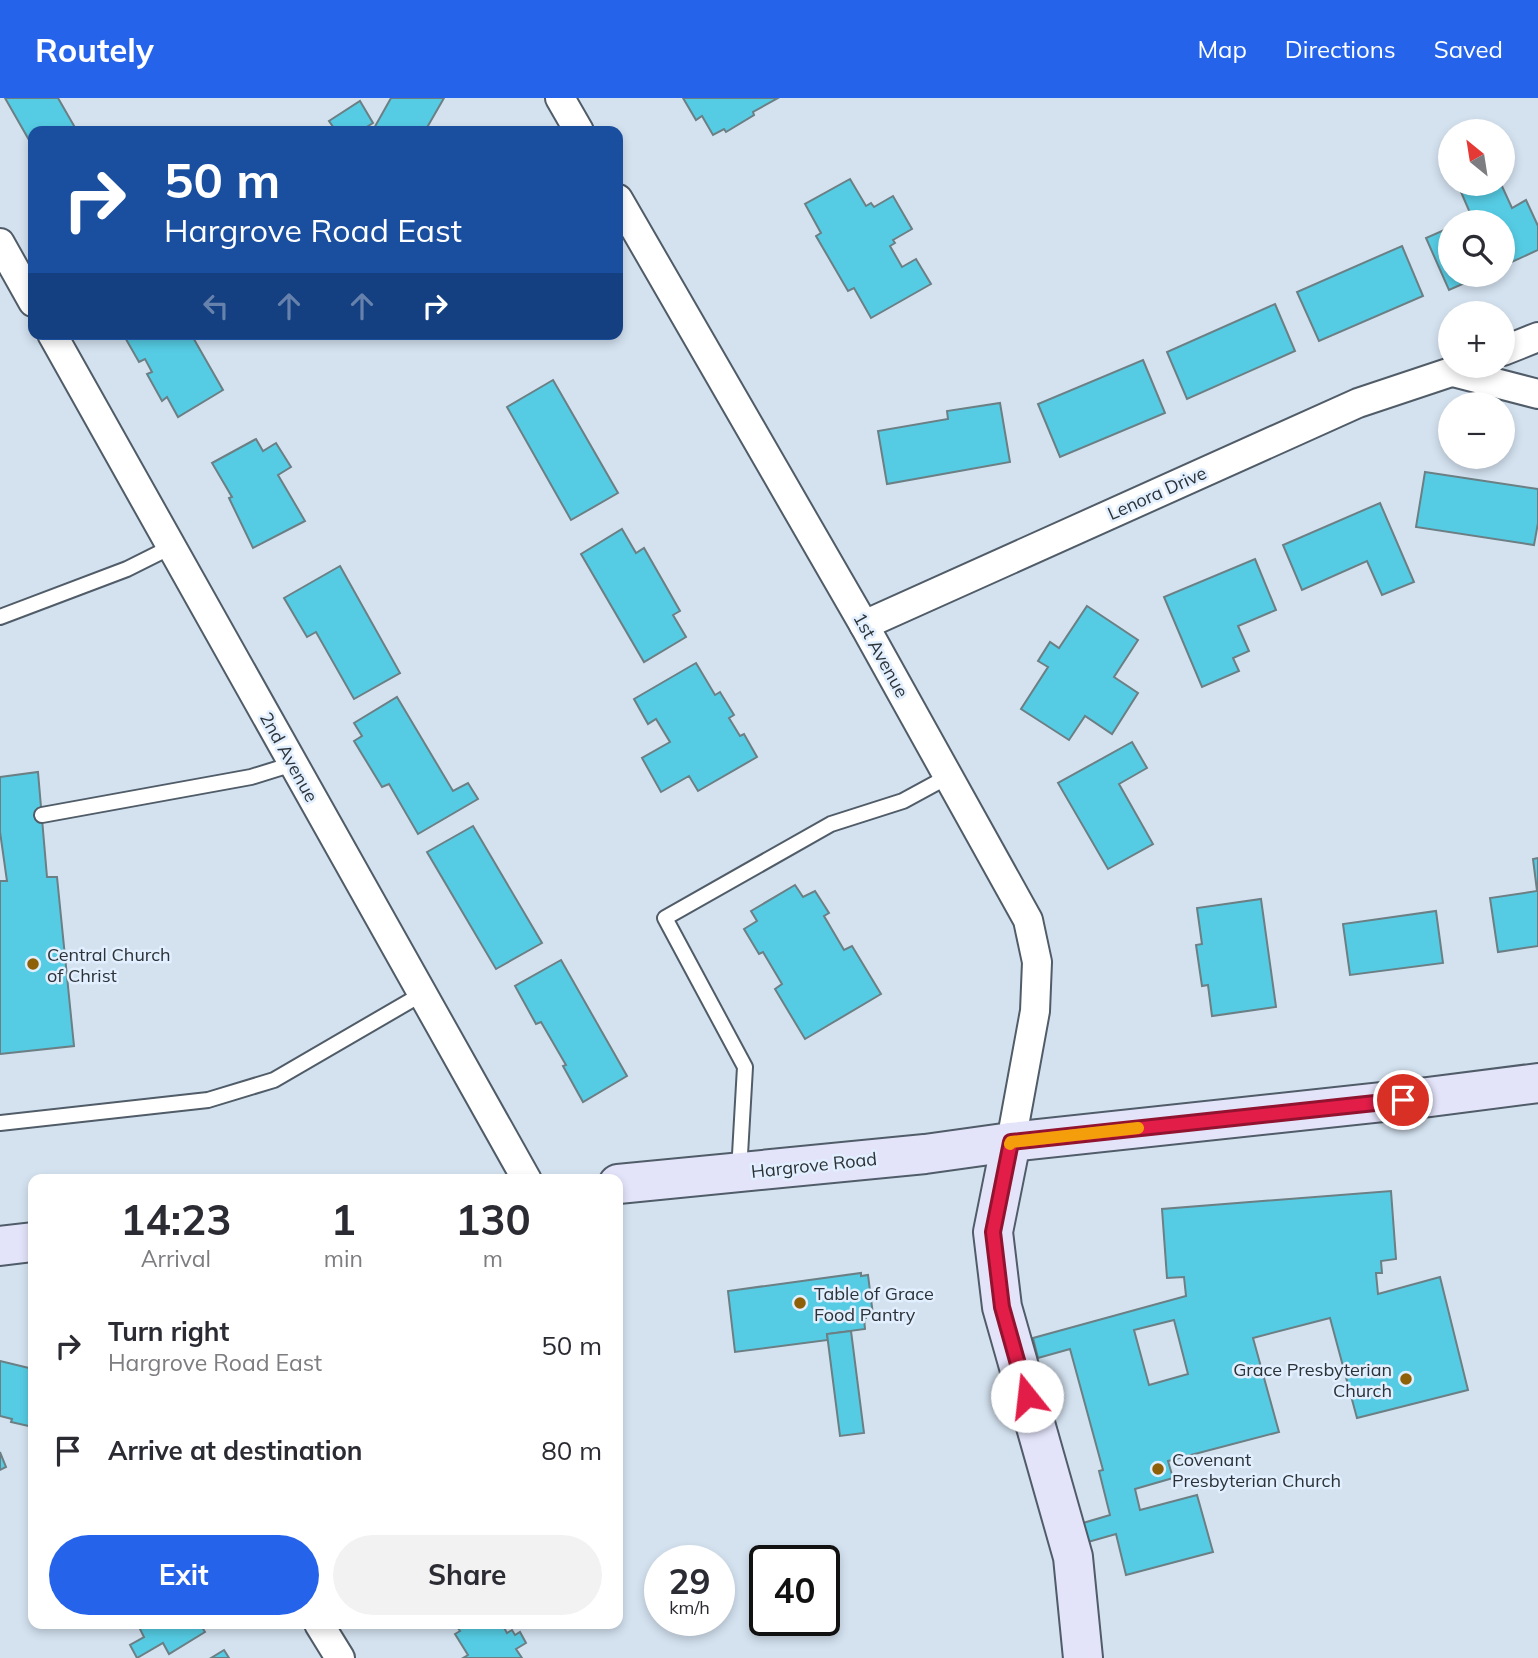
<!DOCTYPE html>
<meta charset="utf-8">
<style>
:root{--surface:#fff;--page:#f2f2f3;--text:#2b2b33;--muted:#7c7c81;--accent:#2563eb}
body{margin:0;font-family:Mulish,sans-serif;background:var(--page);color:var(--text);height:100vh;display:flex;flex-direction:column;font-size:26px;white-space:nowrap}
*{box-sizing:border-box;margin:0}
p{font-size:23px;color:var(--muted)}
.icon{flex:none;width:38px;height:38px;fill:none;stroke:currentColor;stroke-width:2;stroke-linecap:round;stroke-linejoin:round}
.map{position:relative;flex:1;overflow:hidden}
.sheet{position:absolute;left:28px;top:1076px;width:595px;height:455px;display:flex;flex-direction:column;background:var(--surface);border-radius:14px;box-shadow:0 4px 10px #0003}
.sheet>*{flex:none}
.top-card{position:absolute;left:28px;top:28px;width:595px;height:214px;border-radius:14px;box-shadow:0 4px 10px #0003;background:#1a4fa0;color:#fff;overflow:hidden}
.needle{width:46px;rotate:330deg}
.fabs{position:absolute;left:1438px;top:21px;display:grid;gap:14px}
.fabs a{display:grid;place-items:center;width:77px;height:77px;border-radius:50%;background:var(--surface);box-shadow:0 4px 10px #0003;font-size:35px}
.speed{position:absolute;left:644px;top:1447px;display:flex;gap:14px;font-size:35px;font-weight:700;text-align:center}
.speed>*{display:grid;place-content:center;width:91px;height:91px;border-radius:50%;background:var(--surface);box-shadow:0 4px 10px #0003;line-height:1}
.speed small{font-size:18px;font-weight:400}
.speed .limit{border:4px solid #111;border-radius:10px;background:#fff;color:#111}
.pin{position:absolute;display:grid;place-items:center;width:60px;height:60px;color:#fff;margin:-30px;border:4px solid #fff;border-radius:50%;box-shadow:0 2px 7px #0007}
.me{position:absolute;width:77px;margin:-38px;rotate:344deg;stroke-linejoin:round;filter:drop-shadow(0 0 5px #0008)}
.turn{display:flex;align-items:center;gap:24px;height:147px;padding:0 21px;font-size:32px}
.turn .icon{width:91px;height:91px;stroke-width:2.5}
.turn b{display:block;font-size:49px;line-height:60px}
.lanes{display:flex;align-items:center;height:66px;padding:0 21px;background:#0003;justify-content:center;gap:35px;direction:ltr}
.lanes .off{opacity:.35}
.eta{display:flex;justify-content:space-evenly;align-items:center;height:119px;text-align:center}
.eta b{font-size:42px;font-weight:700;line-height:49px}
.primary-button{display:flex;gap:14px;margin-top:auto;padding:14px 21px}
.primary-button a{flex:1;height:80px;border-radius:42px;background:var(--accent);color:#fff;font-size:28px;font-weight:700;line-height:80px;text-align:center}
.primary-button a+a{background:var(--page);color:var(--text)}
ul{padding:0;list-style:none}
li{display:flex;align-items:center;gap:21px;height:105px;padding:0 21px}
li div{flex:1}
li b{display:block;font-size:26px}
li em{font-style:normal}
header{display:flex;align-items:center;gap:42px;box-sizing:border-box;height:98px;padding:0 35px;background:var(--accent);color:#fff}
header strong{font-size:33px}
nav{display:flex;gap:38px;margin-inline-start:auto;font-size:24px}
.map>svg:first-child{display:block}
.building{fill:#55cce4;stroke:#6b7f84;stroke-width:2;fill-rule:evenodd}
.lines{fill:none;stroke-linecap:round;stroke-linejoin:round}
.lane-casing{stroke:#505c68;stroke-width:18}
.street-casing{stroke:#505c68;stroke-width:32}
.secondary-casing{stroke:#505c68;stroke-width:42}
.lane{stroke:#fff;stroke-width:14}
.street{stroke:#fff;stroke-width:28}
.secondary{stroke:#e3e4fa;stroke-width:38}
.route-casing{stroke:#92132f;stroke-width:18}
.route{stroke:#e11d48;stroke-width:12}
.slow{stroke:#f59e0b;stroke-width:12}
.poi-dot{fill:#8e6008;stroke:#e1effe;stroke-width:2.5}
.labels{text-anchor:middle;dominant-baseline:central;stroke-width:5;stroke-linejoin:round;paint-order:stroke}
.street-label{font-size:18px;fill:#2c3237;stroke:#e1effe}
.poi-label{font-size:18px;fill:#2c3237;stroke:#e1effe;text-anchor:start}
</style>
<header>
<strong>Routely</strong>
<nav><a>Map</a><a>Directions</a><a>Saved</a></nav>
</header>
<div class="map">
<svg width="1538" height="1560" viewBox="0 0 1538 1560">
<rect width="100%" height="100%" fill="#d4e2f0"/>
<g class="building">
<path d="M5,0H58L77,33H33V49Z"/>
<path d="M391,0H444L425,33L373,32Z"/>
<path d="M683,0H778L753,14L754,17L726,34L724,31L713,37L702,18L696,22Z"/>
<path d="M360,3L373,25L360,33H336L329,23Z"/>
<path d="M850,81L866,108L871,105L874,109L893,98L912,131L893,142L895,145L890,148L902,169L916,161L931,186L871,220L854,190L848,193L816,138L821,135L805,106Z"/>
<path d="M1480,86H1501L1512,110L1526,102L1538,128V152L1503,168V124H1472H1474L1461,94Z"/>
<path d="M1451,129V177H1483L1449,192L1426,140Z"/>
<path d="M1402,148L1423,198L1319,243L1297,194Z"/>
<path d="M1275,206L1295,253L1187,301L1167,254Z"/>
<path d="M123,236H191L223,292L178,319L167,299L162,303L147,276L152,274L145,261L139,264Z"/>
<path d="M1143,262L1165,315L1060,359L1038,306Z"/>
<path d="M553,282L618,395L571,422L507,309Z"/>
<path d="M1000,305L1010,364L887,386L878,333L948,321L947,313Z"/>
<path d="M256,341L263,353L276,345L291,369L278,377L305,423L253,450L229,400L232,399L212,365Z"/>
<path d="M1425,374L1538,391V425L1534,447L1416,429Z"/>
<path d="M1380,405L1414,484L1382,497L1367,463L1302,492L1283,447Z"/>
<path d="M622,431L636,455L644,450L680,513L673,517L686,539L644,564L581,456Z"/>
<path d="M1255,461L1276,512L1238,528L1249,553L1233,560L1239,573L1202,589L1164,499Z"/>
<path d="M340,468L400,575L354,601L316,534L307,539L284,500Z"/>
<path d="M1087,508L1138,542L1114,579L1138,595L1112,636L1085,618L1069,642L1021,611L1048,569L1038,563L1050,544L1059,550Z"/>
<path d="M696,565L715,597L720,594L734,617L729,620L740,638L744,636L757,659L698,693L689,678L661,694L642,660L670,644L656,621L648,626L634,601Z"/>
<path d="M397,599L453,693L468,685L478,701L418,736L389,686L382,689L354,643L362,638L354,625Z"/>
<path d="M1132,644L1147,670L1119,686L1153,746L1108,771L1058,685Z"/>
<path d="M38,674L47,779H57L74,948L0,956V783H7L0,734V679Z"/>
<path d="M473,728L542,845L496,871L427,754Z"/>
<path d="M1538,760V848L1498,854L1490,800L1537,793L1533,761Z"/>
<path d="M795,787L803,799L815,793L829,815L824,818L844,852L852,848L881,896L805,941L775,891L782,886L763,854L759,856L744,831L757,823L751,813Z"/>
<path d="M1261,801L1276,909L1212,918L1208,887L1202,888L1196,847L1202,846L1197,810Z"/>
<path d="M1436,813L1443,865L1350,877L1343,826Z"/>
<path d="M561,862L627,978L583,1004L563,968L566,967L541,924L536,926L515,888Z"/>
<path d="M1391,1093L1396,1161L1381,1163L1382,1175H1376L1378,1196L1440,1179L1468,1292L1357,1320L1330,1220L1253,1240L1279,1334L1168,1363L1173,1380L1135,1391L1140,1412L1197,1397L1213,1454L1126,1477L1116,1436L1088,1444L1083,1425L1110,1417L1099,1373L1103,1372L1070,1251L1038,1260L1033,1240L1186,1198L1184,1179L1167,1180L1162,1111ZM1174,1222L1188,1276L1149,1287L1134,1232Z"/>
<path d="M861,1175V1178L868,1177L873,1217L866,1218V1220H864L865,1231L827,1236L828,1242L735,1254L728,1193Z"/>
<path d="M851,1233L864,1335L840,1338L827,1236Z"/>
<path d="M0,1263L29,1270L31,1263H33V1329L11,1324L12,1321L0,1318Z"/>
<path d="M0,1354L6,1369L0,1372Z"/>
<path d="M143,1526H200L205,1534L169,1556L163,1545L137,1560L130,1547L144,1539L139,1529Z"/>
<path d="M455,1526H502L507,1535L512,1532L515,1537L520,1534L526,1545L516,1551L522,1560H463L468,1557L455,1536L460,1533Z"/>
<path d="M224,1552L229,1560H211Z"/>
</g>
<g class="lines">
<defs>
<g id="lane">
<path d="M0,519L127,471L171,449"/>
<path d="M42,717L251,679L293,666"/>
<path d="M0,1025L208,1002L274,982L422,896"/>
<path d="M739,1074L745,969L665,820L831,726L903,703L949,678"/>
</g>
<g id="street">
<path d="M560,0L579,33"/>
<path d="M618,101L864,527L1028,822L1037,864L1035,913L1011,1044"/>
<path d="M0,145L33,204"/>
<path d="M52,236L527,1082"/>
<path d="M1503,253L1538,239"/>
<path d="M1453,274L1538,296"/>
<path d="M864,527L1358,305L1469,268"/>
<path d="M319,1526L340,1560"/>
</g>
<g id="secondary">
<path d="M1011,1044L993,1134L1002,1209L1073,1459L1083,1560"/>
<path d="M618,1086L925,1056L1011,1044L1429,999L1538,985"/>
<path d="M0,1148L33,1144"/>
</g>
</defs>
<use href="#lane" class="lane-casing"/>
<use href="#street" class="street-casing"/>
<use href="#secondary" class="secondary-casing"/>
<use href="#lane" class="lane"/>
<use href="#street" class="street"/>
<use href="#secondary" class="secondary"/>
</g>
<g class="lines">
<defs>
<path id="route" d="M1027,1298L1002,1209L993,1134L1011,1044L1403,1002"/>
</defs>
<use href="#route" class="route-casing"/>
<use href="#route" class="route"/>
<path class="slow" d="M1010,1046L1011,1044L1138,1030"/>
</g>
<g class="poi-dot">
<circle cx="33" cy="866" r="7"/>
<circle cx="800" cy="1205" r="7"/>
<circle cx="1406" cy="1281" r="7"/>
<circle cx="1158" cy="1371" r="7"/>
</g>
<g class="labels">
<g class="street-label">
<text transform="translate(1157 395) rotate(-24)">Lenora Drive</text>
<text transform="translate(881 557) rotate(61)">1st Avenue</text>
<text transform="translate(289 659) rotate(61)">2nd Avenue</text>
<text transform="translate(814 1067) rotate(-6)">Hargrove Road</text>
</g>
<g class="poi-label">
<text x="47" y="856">Central Church<tspan x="47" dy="21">of Christ</tspan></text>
<text x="814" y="1195">Table of Grace<tspan x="814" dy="21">Food Pantry</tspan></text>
<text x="1392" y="1271" text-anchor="end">Grace Presbyterian<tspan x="1392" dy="21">Church</tspan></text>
<text x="1172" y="1361">Covenant<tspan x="1172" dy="21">Presbyterian Church</tspan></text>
</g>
</g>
</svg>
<div class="fabs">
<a><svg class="needle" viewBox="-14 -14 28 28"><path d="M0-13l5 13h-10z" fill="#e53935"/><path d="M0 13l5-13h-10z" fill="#7c7c81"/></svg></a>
<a><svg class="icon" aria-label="search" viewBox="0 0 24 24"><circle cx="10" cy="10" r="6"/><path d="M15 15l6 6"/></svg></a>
<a>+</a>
<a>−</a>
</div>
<div class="speed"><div>29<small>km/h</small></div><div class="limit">40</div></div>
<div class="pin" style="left:1403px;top:1002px;background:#d93025"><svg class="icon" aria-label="arrive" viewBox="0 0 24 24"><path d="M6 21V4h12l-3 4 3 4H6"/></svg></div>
<svg class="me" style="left:1027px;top:1298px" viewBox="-20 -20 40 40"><circle r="19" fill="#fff"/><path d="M0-13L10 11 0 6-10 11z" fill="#e11d48"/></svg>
<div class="top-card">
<div class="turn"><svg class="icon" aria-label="right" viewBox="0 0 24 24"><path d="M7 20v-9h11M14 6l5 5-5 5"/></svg><div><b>50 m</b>Hargrove Road East</div></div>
<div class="lanes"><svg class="icon off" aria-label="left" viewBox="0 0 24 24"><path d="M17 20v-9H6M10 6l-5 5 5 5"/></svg><svg class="icon off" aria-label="ahead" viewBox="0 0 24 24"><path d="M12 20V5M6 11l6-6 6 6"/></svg><svg class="icon off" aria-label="ahead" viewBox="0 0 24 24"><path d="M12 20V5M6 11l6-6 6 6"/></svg><svg class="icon" aria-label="right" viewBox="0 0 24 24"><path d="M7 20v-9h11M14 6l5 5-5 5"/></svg></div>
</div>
<section class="sheet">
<div class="eta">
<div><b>14:23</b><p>Arrival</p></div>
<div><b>1</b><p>min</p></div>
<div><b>130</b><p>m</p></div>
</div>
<ul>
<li><svg class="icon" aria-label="right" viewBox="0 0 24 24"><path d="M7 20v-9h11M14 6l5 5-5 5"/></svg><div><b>Turn right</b><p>Hargrove Road East</p></div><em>50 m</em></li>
<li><svg class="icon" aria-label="arrive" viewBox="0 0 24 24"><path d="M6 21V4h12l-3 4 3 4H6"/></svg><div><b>Arrive at destination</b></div><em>80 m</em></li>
</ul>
<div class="primary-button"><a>Exit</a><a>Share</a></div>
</section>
</div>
